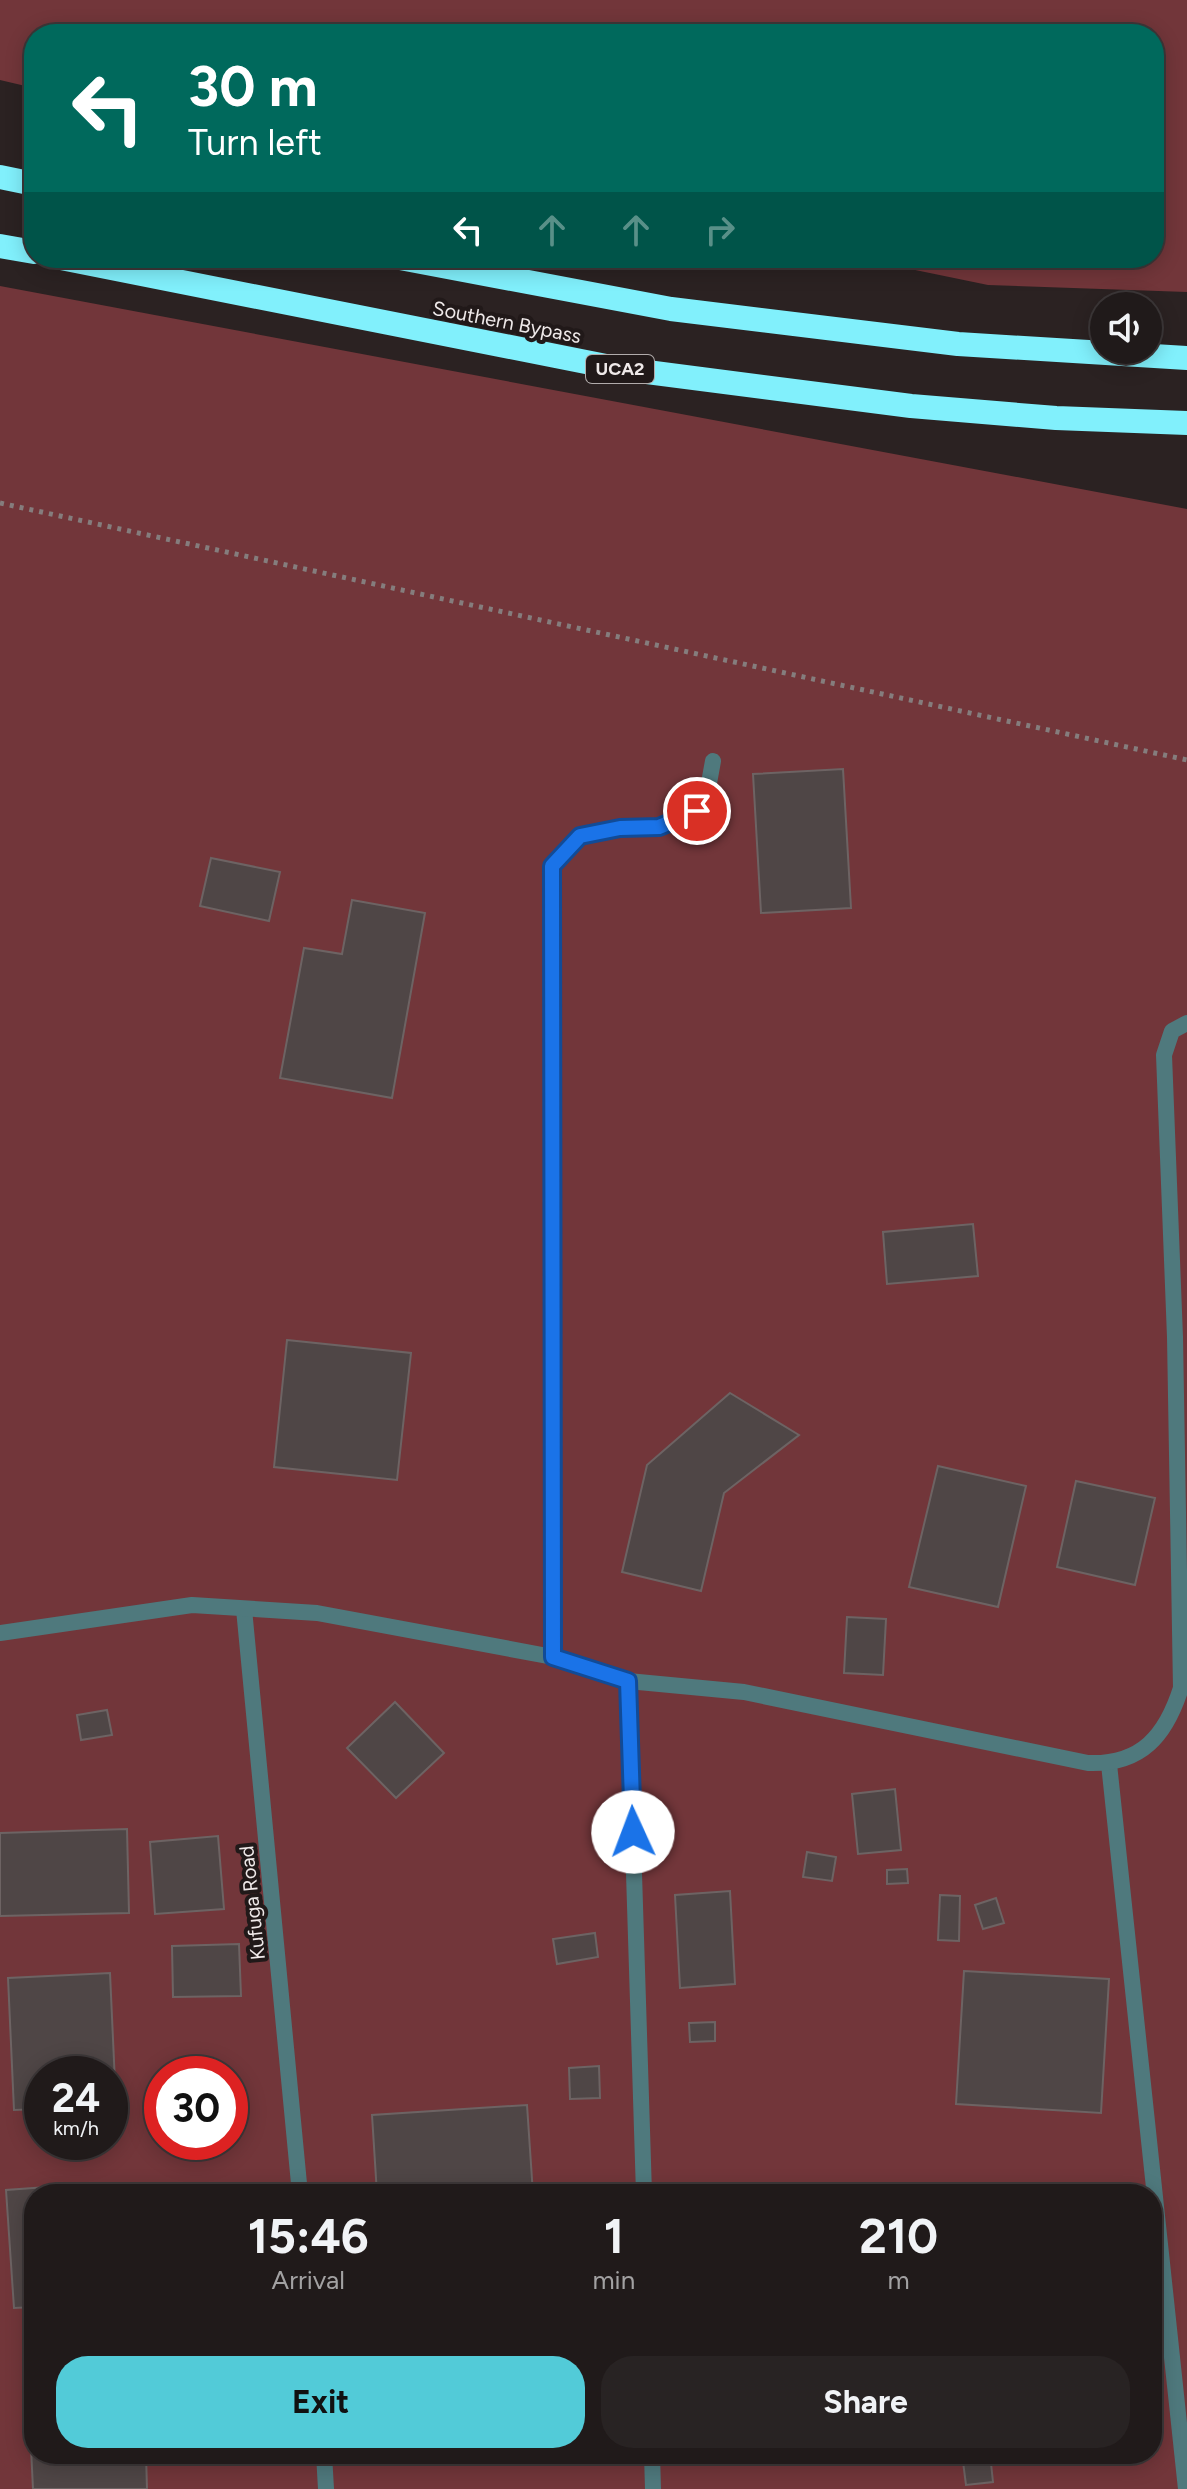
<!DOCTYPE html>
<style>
:root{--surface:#201a1a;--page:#282323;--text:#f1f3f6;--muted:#a2a1a2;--line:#3d3839;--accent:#52cbd8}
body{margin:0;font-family:Figtree,sans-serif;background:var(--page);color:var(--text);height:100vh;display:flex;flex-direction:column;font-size:30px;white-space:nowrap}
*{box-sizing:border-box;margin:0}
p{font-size:26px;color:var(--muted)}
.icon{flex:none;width:44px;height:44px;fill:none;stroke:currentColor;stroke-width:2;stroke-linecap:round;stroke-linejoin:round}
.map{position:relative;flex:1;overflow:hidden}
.side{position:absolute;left:24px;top:2184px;width:1138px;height:280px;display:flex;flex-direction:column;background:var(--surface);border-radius:32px;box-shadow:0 4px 20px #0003,0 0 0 2px var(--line)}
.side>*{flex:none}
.guide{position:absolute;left:24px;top:24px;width:1140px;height:244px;border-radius:32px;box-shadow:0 4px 20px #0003,0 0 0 2px var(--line);background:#00695c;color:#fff;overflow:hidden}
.buttons{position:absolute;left:1090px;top:292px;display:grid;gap:16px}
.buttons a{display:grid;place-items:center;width:72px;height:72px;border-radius:50%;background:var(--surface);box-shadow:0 4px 20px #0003,0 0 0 2px var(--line);font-size:40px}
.speed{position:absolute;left:24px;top:2056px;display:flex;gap:16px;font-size:40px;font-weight:700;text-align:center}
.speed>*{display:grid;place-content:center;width:104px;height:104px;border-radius:50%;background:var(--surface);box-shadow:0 4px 20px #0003,0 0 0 2px var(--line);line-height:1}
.speed small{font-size:20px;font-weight:400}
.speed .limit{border:12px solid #d22;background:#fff;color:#111}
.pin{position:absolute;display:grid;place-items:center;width:68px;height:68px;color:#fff;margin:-34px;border:4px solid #fff;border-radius:50%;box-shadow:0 2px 8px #0007}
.me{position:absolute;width:88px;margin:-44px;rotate:358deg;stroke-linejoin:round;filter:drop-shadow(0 0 6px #0008)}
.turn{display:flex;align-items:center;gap:28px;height:168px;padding:0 32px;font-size:36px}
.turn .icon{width:104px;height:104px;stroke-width:2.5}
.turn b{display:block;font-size:56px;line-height:68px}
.lanes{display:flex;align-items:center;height:76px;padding:0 32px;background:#0003;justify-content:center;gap:40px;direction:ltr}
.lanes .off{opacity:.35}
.eta{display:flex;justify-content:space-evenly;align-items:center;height:136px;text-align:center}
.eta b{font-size:48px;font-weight:700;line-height:56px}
.action{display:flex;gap:16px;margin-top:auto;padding:16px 32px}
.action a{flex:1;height:92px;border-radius:32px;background:var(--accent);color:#111;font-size:32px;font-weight:700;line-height:92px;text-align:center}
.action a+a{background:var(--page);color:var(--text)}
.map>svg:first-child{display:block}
.green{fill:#72363a;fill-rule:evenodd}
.building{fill:#4f4646;stroke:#6d6363;stroke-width:2}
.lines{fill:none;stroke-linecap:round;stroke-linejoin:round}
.path{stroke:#857d7d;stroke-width:5;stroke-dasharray:4 6;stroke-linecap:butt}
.lane{stroke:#4f797d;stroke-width:16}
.street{stroke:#4f797d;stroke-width:16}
.highway{stroke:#81f0fc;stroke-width:24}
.route-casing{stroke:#114b97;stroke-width:20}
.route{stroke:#1a73e8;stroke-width:14}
.labels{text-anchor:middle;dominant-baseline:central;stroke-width:8;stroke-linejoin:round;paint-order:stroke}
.shield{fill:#211919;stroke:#b1abab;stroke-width:2}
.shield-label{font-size:18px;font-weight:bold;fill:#efe9e9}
.street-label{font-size:20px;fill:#efe9e9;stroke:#211919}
</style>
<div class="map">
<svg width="1187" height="2489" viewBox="0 0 1187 2489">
<rect width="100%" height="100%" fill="#2b2222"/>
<g class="green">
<path d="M0,0H1187V292L988,285L857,258H1154V34H34V88L0,80Z"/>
<path d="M0,286L1187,509V2489H0ZM42,2074H110V2142H42ZM162,2074H230V2142H162ZM34,2194H1152V2454H34Z"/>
</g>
<g class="building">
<path d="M843,769L851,908L761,913L753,774Z"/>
<path d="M211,858L280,872L269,921L200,906Z"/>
<path d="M352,900L425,913L392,1098L280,1078L304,948L342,954Z"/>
<path d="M973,1224L978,1276L887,1284L883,1232Z"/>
<path d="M287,1340L411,1353L397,1480L274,1467Z"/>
<path d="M730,1393L799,1435L724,1493L701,1591L622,1572L647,1465Z"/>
<path d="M938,1466L1026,1486L998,1607L909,1587Z"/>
<path d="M1076,1481L1155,1498L1135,1585L1057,1567Z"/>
<path d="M847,1617L886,1619L883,1675L844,1673Z"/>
<path d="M395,1702L444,1753L396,1798L347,1748Z"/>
<path d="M107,1710L112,1735L81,1740L77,1715Z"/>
<path d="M895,1789L901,1850L858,1854L852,1794Z"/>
<path d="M127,1829L129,1913L0,1916V1833Z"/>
<path d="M218,1836L224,1909L155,1914L150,1842Z"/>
<path d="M807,1852L836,1857L832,1881L803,1877Z"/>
<path d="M907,1869L908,1883L887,1884V1870Z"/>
<path d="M730,1891L735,1984L680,1988L675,1895Z"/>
<path d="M940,1895L960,1896L959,1941L938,1940Z"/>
<path d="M996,1898L1004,1923L983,1929L975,1905Z"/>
<path d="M595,1933L598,1957L557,1964L553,1939Z"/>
<path d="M239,1944L241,1996L173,1997L172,1946Z"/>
<path d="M964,1971L1109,1979L1101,2113L956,2104Z"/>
<path d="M110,1973L116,2105L110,2106V2074H42V2109L14,2110L8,1978Z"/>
<path d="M715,2022V2041L690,2042L689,2023Z"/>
<path d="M599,2066L600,2098L570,2099L569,2068Z"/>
<path d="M527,2105L533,2194H377L372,2115Z"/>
<path d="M89,2184L90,2194H34V2307L14,2308L6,2190Z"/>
<path d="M28,2387H34V2454H146L147,2489H33Z"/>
<path d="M962,2454H990L993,2482L966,2485Z"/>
</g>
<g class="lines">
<path class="path" d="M0,503L1187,760"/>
<path class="lane" d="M1109,1764L1186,2489"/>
<g class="street">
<path d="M244,1609L300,2194"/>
<path d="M0,1633L192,1605L317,1613L553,1657L628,1681L744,1692L1088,1763C1142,1765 1166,1735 1181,1688L1175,1337L1164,1055L1172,1031L1187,1023"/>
<path d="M553,1657L552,866L580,836L620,828L659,827L697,811L709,783L713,761"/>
<path d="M628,1681L644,2194"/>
<path d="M324,2454L326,2489"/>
<path d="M652,2454L653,2489"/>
</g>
<g class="highway">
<path d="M0,177L34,184"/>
<path d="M0,246L34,252"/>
<path d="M61,258L616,368L911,406L1056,418L1187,423"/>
<path d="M400,258L671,309L958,344L1187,358"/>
</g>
</g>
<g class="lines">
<defs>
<path id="route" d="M633,1832L628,1681L553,1657L552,866L580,836L620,828L659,827L697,811"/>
</defs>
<use href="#route" class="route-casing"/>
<use href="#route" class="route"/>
</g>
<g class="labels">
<rect class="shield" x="586" y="355" width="68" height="28" rx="6"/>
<g class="shield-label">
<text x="620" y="369">UCA2</text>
</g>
<g class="street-label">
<text transform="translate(507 322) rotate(11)">Southern Bypass</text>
<text transform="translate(252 1903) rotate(-96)">Kufuga Road</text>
</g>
</g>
</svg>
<div class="buttons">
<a><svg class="icon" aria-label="sound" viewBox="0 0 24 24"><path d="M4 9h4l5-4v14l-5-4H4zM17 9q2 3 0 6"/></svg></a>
</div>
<div class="speed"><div>24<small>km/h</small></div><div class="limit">30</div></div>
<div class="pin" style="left:697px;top:811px;background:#d93025"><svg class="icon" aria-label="arrive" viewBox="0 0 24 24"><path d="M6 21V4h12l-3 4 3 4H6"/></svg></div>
<svg class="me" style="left:633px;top:1832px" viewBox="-20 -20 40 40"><circle r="19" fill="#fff"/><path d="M0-13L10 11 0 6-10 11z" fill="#1a73e8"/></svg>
<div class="guide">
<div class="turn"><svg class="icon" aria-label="left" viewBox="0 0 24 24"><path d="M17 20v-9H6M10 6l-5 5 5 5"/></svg><div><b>30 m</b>Turn left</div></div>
<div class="lanes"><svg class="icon" aria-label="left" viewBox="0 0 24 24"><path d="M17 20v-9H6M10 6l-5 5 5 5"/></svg><svg class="icon off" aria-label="ahead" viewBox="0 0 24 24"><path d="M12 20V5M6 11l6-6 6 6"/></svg><svg class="icon off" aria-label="ahead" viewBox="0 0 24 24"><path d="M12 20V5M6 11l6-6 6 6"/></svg><svg class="icon off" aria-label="right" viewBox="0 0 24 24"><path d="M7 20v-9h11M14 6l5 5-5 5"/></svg></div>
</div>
<section class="side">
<div class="eta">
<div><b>15:46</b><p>Arrival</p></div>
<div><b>1</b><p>min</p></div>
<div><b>210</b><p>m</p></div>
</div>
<div class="action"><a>Exit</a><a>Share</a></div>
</section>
</div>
